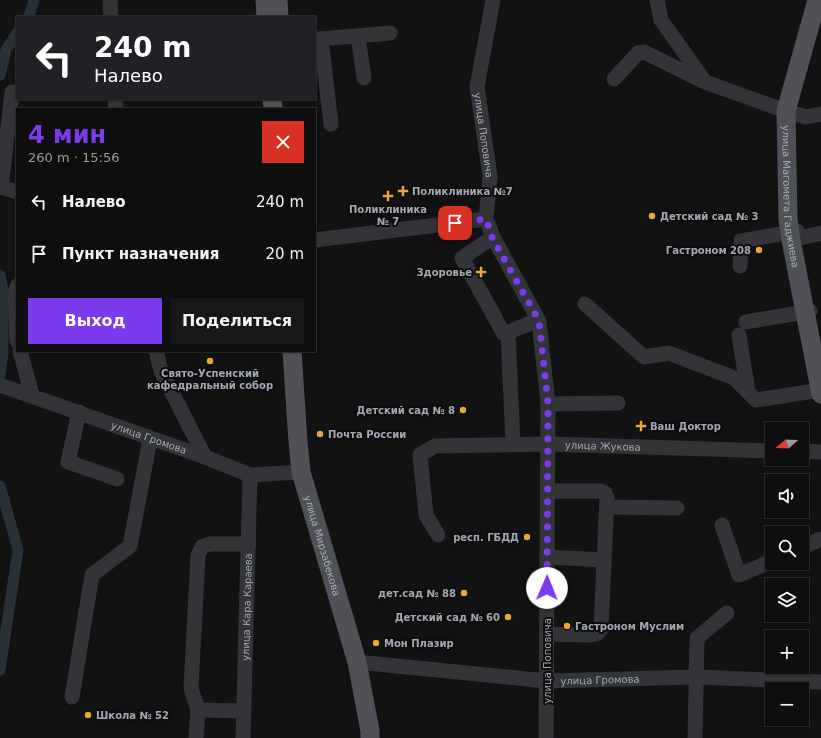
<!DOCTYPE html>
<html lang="ru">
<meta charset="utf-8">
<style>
:root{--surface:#0e0e0e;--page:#171717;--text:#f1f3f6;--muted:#9b9c9e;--line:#2e2e2e;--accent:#7c3aed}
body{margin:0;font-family:"DejaVu Sans",sans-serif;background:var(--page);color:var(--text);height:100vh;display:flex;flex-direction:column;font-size:15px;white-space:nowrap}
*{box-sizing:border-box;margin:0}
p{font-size:13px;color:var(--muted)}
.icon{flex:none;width:22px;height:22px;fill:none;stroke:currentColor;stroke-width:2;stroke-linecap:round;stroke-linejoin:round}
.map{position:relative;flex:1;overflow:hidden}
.panel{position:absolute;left:16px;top:108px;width:300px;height:244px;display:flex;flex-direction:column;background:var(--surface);border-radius:0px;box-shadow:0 1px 3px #0004,0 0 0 1px var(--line)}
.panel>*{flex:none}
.top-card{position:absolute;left:16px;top:16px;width:300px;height:84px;border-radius:0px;box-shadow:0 1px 3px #0004,0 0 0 1px var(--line);background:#202124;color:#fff;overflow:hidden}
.needle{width:26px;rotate:251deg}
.controls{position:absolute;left:765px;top:422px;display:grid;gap:8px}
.controls a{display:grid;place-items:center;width:44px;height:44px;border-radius:0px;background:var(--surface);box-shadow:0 1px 3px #0004,0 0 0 1px var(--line);font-size:20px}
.pin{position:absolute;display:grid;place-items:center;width:34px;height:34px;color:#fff;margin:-17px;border-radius:8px;box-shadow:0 2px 6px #0006}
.me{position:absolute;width:44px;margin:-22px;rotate:1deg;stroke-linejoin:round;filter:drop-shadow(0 0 3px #0008)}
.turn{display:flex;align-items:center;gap:14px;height:84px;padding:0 12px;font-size:18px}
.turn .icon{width:52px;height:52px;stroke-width:2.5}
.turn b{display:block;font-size:28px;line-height:34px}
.round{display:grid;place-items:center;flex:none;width:42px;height:42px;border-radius:0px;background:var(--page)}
.headline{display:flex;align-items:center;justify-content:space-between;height:68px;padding:0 12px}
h1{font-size:24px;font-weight:800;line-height:30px;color:var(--accent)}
.button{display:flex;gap:8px;margin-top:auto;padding:8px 12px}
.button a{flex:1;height:46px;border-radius:0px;background:var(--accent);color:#fff;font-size:16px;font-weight:800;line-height:46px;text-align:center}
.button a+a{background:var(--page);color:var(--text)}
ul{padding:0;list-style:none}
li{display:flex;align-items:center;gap:12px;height:52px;padding:0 12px}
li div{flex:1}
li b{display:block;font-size:15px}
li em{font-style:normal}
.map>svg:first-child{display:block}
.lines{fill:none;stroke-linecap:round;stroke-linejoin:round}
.canal{stroke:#283136;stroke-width:11}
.minor{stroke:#333438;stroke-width:15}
.major{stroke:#4f5157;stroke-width:19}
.route{stroke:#7c3aed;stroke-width:7;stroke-dasharray:0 12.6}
.poi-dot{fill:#eca631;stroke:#0d0d0e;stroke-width:1.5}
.labels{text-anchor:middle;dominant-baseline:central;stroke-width:4;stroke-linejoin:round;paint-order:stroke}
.street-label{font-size:10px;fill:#a3a9b3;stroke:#0d0d0e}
.poi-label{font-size:10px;font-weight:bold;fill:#a3a9b3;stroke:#0d0d0e;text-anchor:start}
</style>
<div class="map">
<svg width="821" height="738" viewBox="0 0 821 738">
<rect width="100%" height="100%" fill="#121213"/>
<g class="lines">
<g class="canal">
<path d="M28,17L30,13L34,0"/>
<path d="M0,75L6,50L17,33"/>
<path d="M0,275L3,290V352L0,376"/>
<path d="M0,486L18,550L0,670"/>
</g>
<g class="minor">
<path d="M110,0L111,17"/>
<path id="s1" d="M493,0L477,87L490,176L486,219L493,237L539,321L548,404L546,738"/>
<path d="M657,0L661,20L703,79"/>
<path d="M358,36L364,78"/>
<path d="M315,39H321L331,124"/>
<path d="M321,39L390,33"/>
<path d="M614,79L638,53L644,52L705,82L786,111L806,117L821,114"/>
<path d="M12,92L1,187L17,192"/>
<path d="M115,99L116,109"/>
<path d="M493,237L462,258L504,334L538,320"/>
<path d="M315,240L486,219"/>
<path d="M791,240L821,233"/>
<path d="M740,266L741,241L797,231"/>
<path d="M17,286L15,293L17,341"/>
<path d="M585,304L644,357L669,353L734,378L756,400L821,390"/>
<path d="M746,322L810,311"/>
<path d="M508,333L513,444"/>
<path d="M739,335L748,392"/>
<path d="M20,351L32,395"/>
<path d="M156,351L161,371L205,457"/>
<path id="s2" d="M0,385L205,457L250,475L301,472"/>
<path d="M548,404L618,403"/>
<path d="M79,412L68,462L117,479"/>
<path d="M802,451L821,452"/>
<path d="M607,507L677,508"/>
<path d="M722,525L739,575L772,561"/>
<path id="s3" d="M438,535L426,515L420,455L435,446L548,444L772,451"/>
<path d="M802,547L821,539"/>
<path d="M547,557L604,560"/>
<path d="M547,634L590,635L598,633L601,628L607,498L605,493L600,491H548"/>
<path id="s4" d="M357,662L547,681L697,677L821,682"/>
<path d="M72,697L92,575L130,546L150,439"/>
<path d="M244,711L198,710L191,688L198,555L202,547L209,544H249"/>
<path d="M196,738L198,710"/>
<path id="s5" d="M243,738L250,475"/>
<path d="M695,738L697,638L727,613"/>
</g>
<g class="major">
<path d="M265,0L266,17"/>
<path d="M278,0L279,17"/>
<path id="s6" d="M817,0L786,111L788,219L791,240L821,394"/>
<path d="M272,99L273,109"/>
<path id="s7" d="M292,351L298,442L301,472L357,662L370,731V738"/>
</g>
</g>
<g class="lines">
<path class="route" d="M455,223L486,219L492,237L539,321L548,404L547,588"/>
</g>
<g class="poi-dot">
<path d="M401 185h4v4h4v4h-4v4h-4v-4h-4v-4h4z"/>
<path d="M386 190h4v4h4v4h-4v4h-4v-4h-4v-4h4z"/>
<circle cx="652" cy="216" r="4"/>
<circle cx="759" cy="250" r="4"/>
<path d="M479 266h4v4h4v4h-4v4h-4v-4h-4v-4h4z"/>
<circle cx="210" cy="361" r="4"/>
<circle cx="463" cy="410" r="4"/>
<path d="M639 420h4v4h4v4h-4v4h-4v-4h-4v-4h4z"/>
<circle cx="320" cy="434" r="4"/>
<circle cx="527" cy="537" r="4"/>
<circle cx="464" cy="593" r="4"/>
<circle cx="508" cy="617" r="4"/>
<circle cx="567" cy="626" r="4"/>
<circle cx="376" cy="643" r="4"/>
<circle cx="88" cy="715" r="4"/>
</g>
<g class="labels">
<g class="street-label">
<text stroke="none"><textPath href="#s1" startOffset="137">улица Поповича</textPath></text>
<text stroke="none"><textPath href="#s6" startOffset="201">улица Магомета Гаджиева</textPath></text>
<text stroke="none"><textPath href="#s2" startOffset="158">улица Громова</textPath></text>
<text stroke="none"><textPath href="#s3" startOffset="269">улица Жукова</textPath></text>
<text stroke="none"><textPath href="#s7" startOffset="198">улица Мирзабекова</textPath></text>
<text stroke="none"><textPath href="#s5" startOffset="131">улица Кара Караева</textPath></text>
<text transform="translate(547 661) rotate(-90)">улица Поповича</text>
<text stroke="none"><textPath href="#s4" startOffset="244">улица Громова</textPath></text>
</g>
<g class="poi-label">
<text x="412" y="191">Поликлиника №7</text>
<text x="388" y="209" text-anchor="middle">Поликлиника<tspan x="388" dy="12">№ 7</tspan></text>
<text x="660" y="216">Детский сад № 3</text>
<text x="751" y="250" text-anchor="end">Гастроном 208</text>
<text x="472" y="272" text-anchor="end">Здоровье</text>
<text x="210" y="373" text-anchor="middle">Свято-Успенский<tspan x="210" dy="12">кафедральный собор</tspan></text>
<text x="455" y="410" text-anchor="end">Детский сад № 8</text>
<text x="650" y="426">Ваш Доктор</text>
<text x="328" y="434">Почта России</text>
<text x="519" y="537" text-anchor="end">респ. ГБДД</text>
<text x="456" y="593" text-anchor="end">дет.сад № 88</text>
<text x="500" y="617" text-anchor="end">Детский сад № 60</text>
<text x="575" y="626">Гастроном Муслим</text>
<text x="384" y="643">Мон Плазир</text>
<text x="96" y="715">Школа № 52</text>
</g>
</g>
</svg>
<div class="controls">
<a><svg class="needle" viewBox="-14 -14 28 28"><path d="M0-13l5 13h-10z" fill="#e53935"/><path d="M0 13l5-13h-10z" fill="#9b9c9e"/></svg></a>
<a><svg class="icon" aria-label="sound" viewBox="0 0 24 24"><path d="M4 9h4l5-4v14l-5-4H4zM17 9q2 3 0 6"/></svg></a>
<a><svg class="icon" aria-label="search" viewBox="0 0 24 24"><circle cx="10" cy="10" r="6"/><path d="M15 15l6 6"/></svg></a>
<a><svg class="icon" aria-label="layers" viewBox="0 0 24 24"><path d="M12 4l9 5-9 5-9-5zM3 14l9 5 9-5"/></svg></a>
<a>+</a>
<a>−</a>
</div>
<div class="pin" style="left:455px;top:223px;background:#d93025"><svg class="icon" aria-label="arrive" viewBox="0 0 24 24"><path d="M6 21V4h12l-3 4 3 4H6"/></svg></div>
<svg class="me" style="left:547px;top:588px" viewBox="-20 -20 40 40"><circle r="19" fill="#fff"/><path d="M0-13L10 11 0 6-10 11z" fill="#7c3aed"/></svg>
<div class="top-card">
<div class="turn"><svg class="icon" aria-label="left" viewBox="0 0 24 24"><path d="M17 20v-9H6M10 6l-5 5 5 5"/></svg><div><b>240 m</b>Налево</div></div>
</div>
<section class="panel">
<div class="headline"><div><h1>4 мин</h1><p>260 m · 15:56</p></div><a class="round" style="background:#d93025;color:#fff"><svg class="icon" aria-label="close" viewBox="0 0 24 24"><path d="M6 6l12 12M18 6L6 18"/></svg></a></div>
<ul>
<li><svg class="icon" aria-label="left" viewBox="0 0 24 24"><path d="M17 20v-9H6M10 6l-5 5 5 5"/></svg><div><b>Налево</b></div><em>240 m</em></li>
<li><svg class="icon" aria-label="arrive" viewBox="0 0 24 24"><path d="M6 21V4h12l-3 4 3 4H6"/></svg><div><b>Пункт назначения</b></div><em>20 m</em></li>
</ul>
<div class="button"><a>Выход</a><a>Поделиться</a></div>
</section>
</div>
